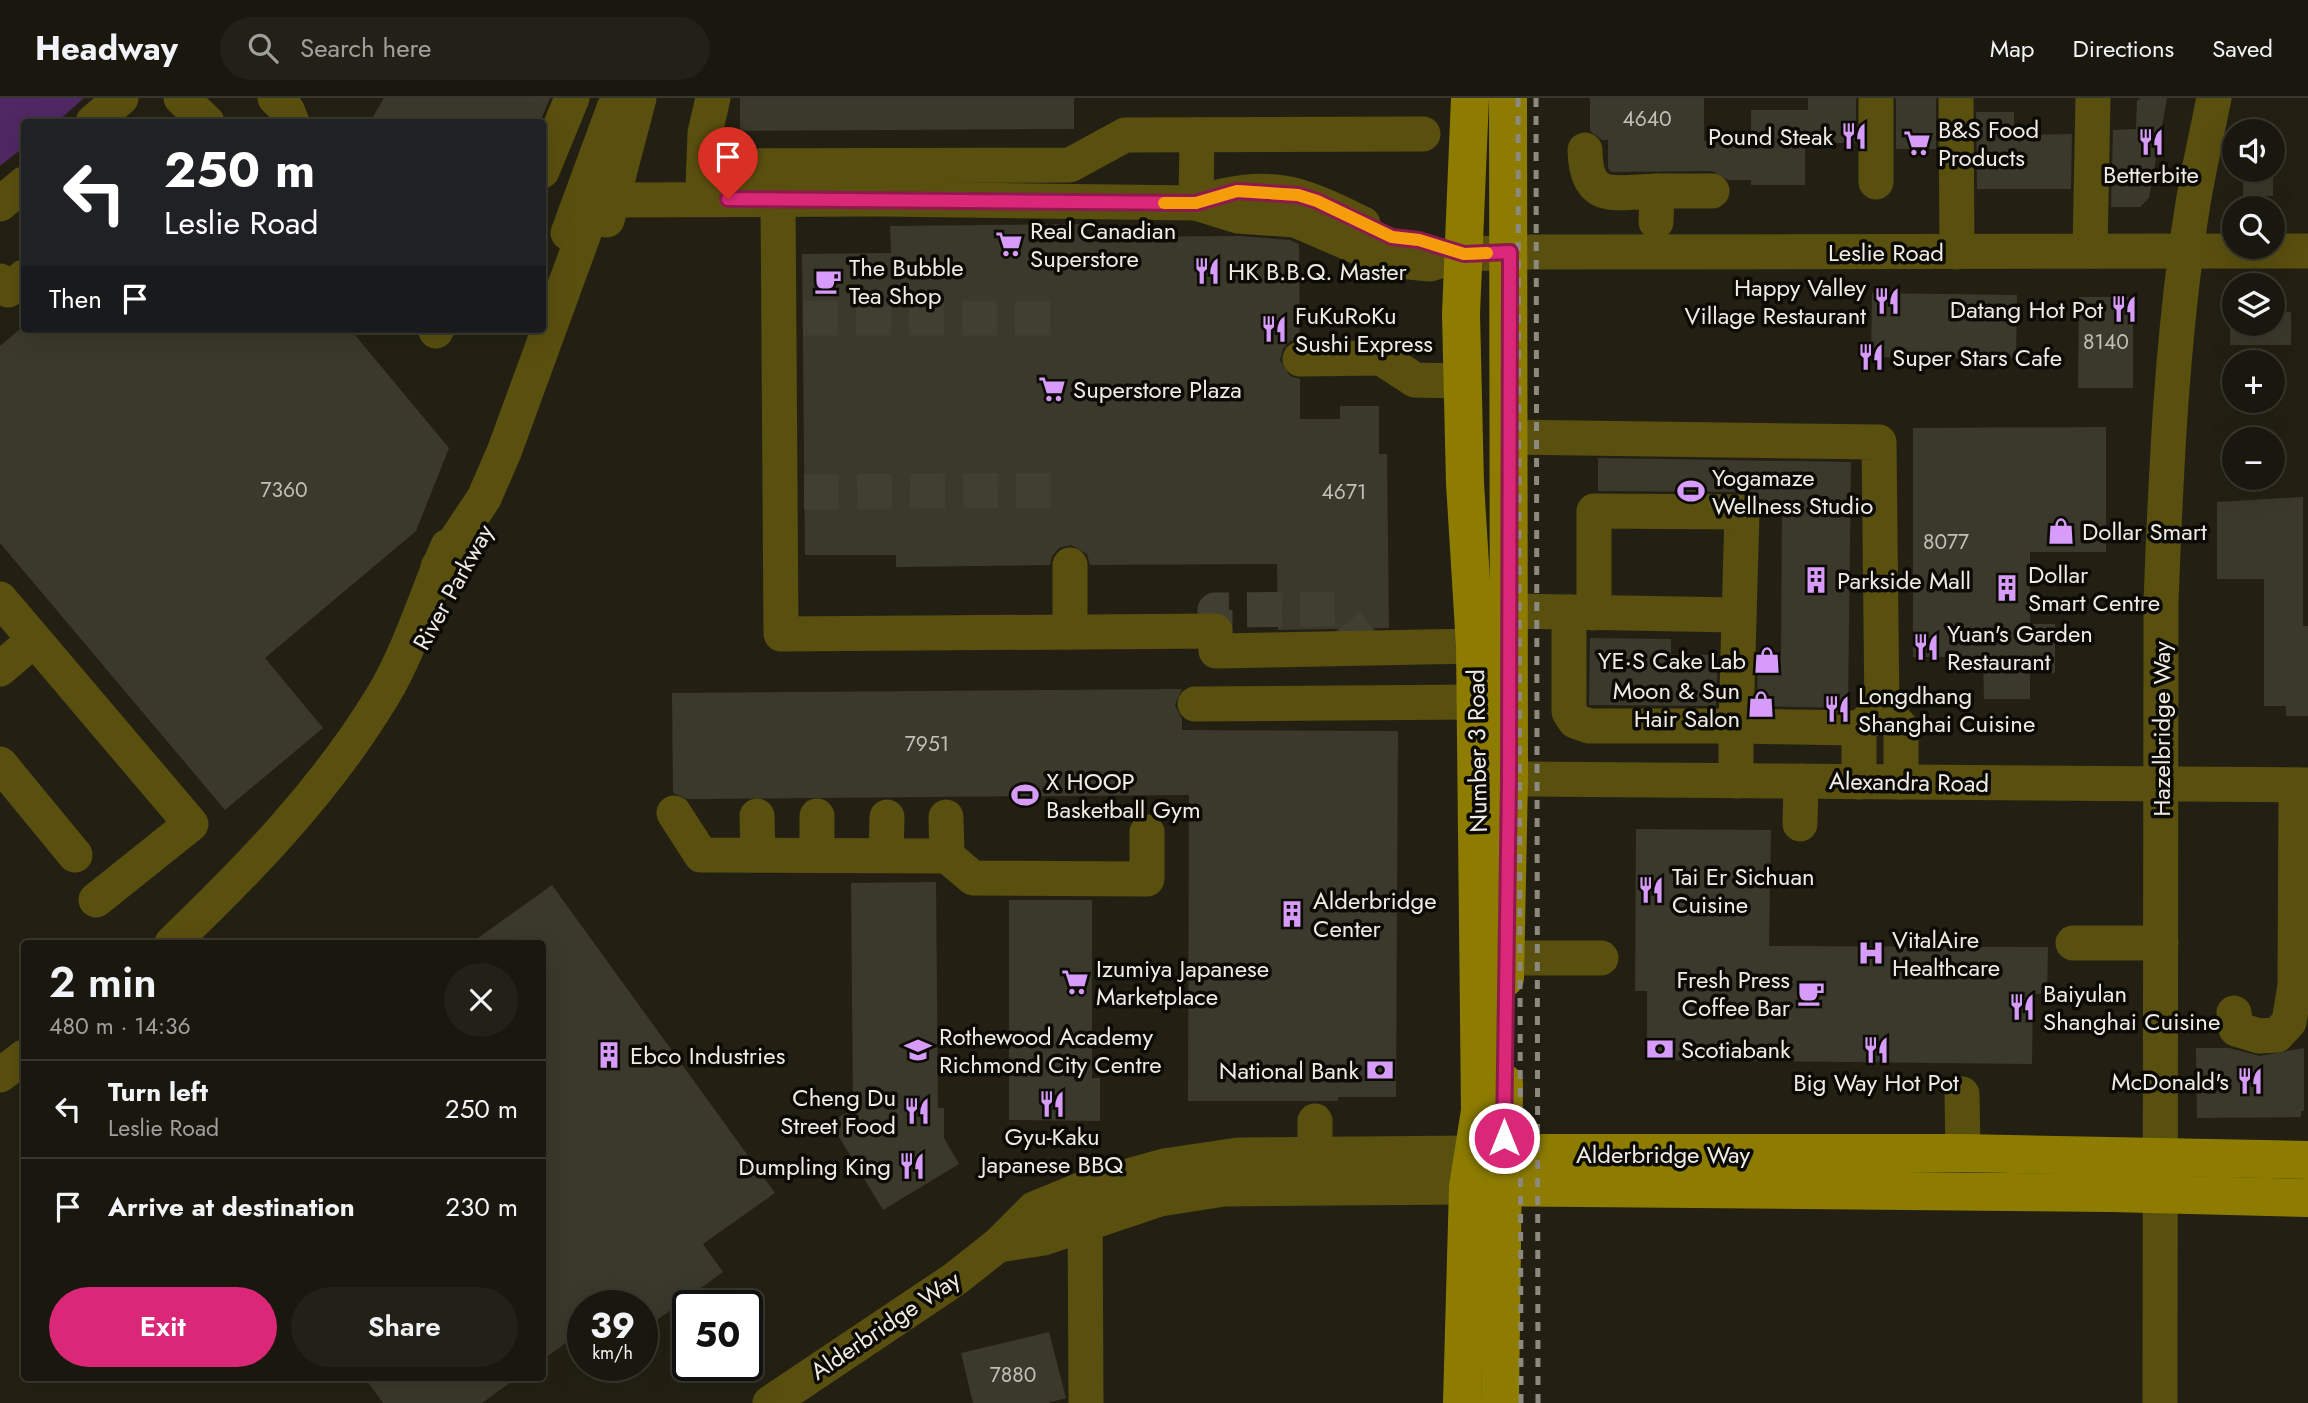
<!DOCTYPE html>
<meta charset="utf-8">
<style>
:root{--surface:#1a180e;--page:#232117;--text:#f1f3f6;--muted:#9fa09e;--line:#38372e;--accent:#db2777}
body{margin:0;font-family:Jost,sans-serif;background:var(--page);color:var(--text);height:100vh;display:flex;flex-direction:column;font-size:26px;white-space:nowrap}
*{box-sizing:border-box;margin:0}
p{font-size:23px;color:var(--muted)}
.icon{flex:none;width:38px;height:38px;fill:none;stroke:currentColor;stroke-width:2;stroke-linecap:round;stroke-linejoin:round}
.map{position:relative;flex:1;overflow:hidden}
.drawer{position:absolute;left:21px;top:842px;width:525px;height:441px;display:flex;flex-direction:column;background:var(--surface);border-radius:7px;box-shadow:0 7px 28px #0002,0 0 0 2px var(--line)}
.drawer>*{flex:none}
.banner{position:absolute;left:21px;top:21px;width:525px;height:214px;border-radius:7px;box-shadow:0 7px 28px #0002,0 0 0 2px var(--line);background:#202124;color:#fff;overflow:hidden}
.fabs{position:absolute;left:2222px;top:21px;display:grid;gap:14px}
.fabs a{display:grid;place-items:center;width:63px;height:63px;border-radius:50%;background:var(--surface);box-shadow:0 7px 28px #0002,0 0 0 2px var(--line);font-size:35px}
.speed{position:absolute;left:567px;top:1192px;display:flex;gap:14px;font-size:35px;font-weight:700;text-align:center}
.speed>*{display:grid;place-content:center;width:91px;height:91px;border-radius:50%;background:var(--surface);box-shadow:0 7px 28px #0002,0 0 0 2px var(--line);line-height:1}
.speed small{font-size:18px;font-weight:400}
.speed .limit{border:4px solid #111;border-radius:10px;background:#fff;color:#111}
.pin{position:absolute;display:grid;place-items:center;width:60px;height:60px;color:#fff;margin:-72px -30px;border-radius:50% 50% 50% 0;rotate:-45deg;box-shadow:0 0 7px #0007}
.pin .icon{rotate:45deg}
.me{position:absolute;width:77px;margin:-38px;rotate:0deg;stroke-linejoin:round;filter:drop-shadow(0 0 5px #0008)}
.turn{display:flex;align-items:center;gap:24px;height:147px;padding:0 28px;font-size:32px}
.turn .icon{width:91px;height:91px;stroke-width:2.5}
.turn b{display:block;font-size:49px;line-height:60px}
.then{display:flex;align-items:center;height:66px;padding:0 28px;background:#0003;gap:14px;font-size:26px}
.round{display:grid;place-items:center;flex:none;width:74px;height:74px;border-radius:37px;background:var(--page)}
.summary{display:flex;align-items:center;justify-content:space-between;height:119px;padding:0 28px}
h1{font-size:42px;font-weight:600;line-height:52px}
.primary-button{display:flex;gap:14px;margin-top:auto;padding:14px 28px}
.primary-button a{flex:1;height:80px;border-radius:42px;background:var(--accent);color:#fff;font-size:28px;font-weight:600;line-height:80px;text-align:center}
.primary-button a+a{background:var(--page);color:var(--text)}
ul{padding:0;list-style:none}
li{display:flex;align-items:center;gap:21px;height:98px;padding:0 28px;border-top:2px solid var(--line)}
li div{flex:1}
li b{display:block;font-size:26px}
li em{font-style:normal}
header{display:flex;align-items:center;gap:42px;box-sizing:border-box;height:98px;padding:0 35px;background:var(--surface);border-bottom:2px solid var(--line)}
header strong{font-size:33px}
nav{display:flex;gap:38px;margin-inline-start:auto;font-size:24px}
.search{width:490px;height:63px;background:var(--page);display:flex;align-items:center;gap:18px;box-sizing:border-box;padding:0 24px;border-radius:38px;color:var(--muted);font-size:26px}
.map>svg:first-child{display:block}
.green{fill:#502864}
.building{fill:#3b392b}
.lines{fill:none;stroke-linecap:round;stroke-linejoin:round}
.minor-tunnel{stroke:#413f32;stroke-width:35;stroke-dasharray:35 18;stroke-linecap:butt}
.minor{stroke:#594f0f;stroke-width:35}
.major{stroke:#8d7c00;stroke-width:38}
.rail{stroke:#8c8a7f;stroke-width:5;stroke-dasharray:9 9;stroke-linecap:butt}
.route-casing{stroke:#8e194d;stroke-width:18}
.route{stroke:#db2777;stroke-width:12}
.slow{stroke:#f59e0b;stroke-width:12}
.labels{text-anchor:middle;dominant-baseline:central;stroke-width:7;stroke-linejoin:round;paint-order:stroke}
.number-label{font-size:21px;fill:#c1c0b6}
.poi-label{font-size:24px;fill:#eeede4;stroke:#0b0a05;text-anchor:start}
.street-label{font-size:24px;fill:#eeede4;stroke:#0b0a05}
</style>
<header>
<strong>Headway</strong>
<div class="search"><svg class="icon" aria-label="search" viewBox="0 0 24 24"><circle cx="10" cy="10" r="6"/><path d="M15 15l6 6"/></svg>Search here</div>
<nav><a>Map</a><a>Directions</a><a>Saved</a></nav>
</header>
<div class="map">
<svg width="2308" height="1305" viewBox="0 0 2308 1305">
<rect width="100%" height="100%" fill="#232013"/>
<path class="green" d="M0,0H84L57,24H24V49L0,68Z"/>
<g class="building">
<path d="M384,0H550L540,24H370Z"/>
<path d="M740,0H1074V31L740,33Z"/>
<path d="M1590,0H1704V43H1751V12H1808V0H1856V45H1805V87H1751V82H1728L1712,73L1611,74L1608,70V42H1602L1590,33Z"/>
<rect x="1896" y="0" width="40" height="51"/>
<path d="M2141,0H2167L2149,100L2140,109H2111L2113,32L2136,31L2137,3Z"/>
<path d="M1976,14H2014V37L2072,36L2071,91H1977Z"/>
<rect x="2243" y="72" width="30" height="26"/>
<path d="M1082,126V139L1239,138L1290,142L1299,146L1300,241L1290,243L1283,251L1280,262L1290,278L1300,281V321H1340V308H1379V356H1387L1389,530L1278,532L1277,466L1090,467L1087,456L1071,447L1059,450L1052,458L1050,467L896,469V457H805L802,156L891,155L890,128Z"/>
<path d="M1872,195L2017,197L2016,260L1871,259Z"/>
<path d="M2079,199H2133V290H2078Z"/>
<path d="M2273,214H2291V247H2230V226H2273Z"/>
<path d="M20,231H350L449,350L416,433L265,560L323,630L225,712L0,445V248Z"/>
<path d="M2106,329V454H2030V526H2055V575H2030V601H1984L1983,559H1913V330Z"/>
<path d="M1598,360L1851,364L1848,610L1757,608L1758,557H1781L1782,407H1760L1753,397L1742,394L1598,393Z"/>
<path d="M2303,399V528H2308V618H2286V608H2264V481H2217V404Z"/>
<path d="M1590,540L1671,541V556L1718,557L1716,608L1589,607Z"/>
<path d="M1182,591L1175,607L1182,621V632L1398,633L1396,999H1338V1003H1188L1189,697L687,701L673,695L672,595Z"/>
<path d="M1636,731L1771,732L1769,848L2048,849L2047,896H2033L2032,966L1647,962V893H1635Z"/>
<path d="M936,784L938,1010H944V1040L959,1066L883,1112L830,1024L853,1011L851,785Z"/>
<path d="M552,787L775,1095L703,1146L723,1174L642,1233V1208H583V1233L542,1262V845H471Z"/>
<path d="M1009,802H1092V980H1100V1023L1009,1022Z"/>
<path d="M2196,950H2229L2260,958L2304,950V1013H2301V1019L2197,1020Z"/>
<path d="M1049,1234L1066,1300L1048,1305H973L961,1255Z"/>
<path d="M364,1279H518L482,1305H383Z"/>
</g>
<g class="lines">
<g class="minor-tunnel">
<path d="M803,220H1068"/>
<path d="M804,394L1069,392"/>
<path d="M1215,533V512L1335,511L1368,552"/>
</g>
<g class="minor">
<path d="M181,0L207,24"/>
<path d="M275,0L287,12L292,24"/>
<path d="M1956,0L1957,154"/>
<path d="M93,24L121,0"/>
<path d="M1585,52C1586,106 1614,94 1657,93L1656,124"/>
<path d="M704,68L1070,67L1125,37L1423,36"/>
<path d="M542,73L572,0"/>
<path d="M1876,84V0"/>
<path d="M703,90L705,35L713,0"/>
<path d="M1657,93H1712"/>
<path d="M778,101L781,536L1215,533L1216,553L1475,548"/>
<path d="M1196,105C1269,83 1297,93 1363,126"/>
<path d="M1196,105L1197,37"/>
<path d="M0,106L24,86"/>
<path d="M607,122L639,0"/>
<path d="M568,135L614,10"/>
<path d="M2090,153L2093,0"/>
<path d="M0,183L8,192L24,179"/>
<path d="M436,233L437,231"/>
<path d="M1300,261L1381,260L1415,282L1462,283"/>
<path d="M1510,339L1879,344L1882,617"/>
<path d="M1070,467V534"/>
<path d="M438,469L484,400L504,354L590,119L598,110L613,102L881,101L1196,105L1238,118L1295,122L1388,162L1430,166L1464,156L1534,154L2308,153"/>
<path d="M0,501L191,726L96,802"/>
<path d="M1510,513L1738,517"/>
<path d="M1569,514V614L1575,623L1589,628H1736V683"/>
<path d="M1594,515V413L1742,414L1736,628L1859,630"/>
<path d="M0,571L34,542"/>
<path d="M1195,606L1476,604"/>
<path d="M0,666L75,757"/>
<path d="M1509,681L2308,687"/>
<path d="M1859,684V630L1877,616L1891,618L1901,630V684"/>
<path d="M674,715L701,757L947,758L973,780L1147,781V734"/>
<path d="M757,718L758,757"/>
<path d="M817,718V757"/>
<path d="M946,719L947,758"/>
<path d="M1800,726L1801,683"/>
<path d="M886,757L887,719"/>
<path d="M172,845C250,770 325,693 382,599C410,553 426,497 448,448"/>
<path d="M2073,845H2161"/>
<path d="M1505,860H1601"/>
<path d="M2234,915L2236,931L2259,938L2277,937L2289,924L2295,888L2296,687"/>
<path d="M0,977L24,959"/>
<path d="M1962,996L1963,1055"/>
<path d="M1315,1023V1055"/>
<path d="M1085,1104L1086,1305"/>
<path d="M998,1147L1044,1140L1160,1101L1224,1091L1468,1089"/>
<path d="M770,1305L955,1181L998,1147L1034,1111L1085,1090L1164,1068L1238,1057L1473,1055"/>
<path d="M2160,1305L2161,504C2166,371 2172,237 2193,105C2199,70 2207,35 2214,0"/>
</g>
<g class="major">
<path d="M1505,880L1509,681L1508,0"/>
<path d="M1479,1055H1963L2308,1062"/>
<path d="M1477,1089L2111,1095L2308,1100"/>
<path d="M1462,1305L1468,1089L1480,1013L1475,548L1465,385L1461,216L1470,0"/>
<path d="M1500,1305L1504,985"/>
</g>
<g class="rail">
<path d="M1518,0L1521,1305"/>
<path d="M1536,0L1538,1305"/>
</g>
</g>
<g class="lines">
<defs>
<path id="route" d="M728,101L1196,105L1237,93L1298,97L1317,103L1392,139L1419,142L1464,156L1510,154L1509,681L1504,1040"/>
</defs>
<use href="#route" class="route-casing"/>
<use href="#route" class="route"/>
<path class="slow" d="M1164,105H1196L1237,93L1298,97L1317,103L1392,139L1419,142L1464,156L1487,155"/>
</g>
<defs>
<symbol id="restaurant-bare" viewBox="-9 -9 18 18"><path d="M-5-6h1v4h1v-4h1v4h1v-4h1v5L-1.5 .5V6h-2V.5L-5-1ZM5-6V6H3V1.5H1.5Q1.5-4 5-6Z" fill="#d79bf9" stroke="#0b0a05" stroke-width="2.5" paint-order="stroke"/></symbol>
<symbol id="supermarket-bare" viewBox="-9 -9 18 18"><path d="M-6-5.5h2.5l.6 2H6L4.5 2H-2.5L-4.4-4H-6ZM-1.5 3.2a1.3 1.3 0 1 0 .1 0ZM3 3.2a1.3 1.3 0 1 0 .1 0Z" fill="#d79bf9" stroke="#0b0a05" stroke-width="2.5" paint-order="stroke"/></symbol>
<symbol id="cafe-bare" viewBox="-9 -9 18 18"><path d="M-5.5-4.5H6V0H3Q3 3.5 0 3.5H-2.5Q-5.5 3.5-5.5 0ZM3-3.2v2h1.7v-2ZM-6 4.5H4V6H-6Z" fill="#d79bf9" stroke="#0b0a05" stroke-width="2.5" paint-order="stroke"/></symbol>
<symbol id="stadium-bare" viewBox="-9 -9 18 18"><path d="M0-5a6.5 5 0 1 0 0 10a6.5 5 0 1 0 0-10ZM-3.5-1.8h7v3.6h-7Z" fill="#d79bf9" stroke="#0b0a05" stroke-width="2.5" paint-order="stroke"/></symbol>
<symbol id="shop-bare" viewBox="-9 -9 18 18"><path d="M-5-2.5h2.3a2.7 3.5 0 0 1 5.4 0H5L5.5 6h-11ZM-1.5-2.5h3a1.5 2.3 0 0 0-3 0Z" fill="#d79bf9" stroke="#0b0a05" stroke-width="2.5" paint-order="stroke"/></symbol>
<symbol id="building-bare" viewBox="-9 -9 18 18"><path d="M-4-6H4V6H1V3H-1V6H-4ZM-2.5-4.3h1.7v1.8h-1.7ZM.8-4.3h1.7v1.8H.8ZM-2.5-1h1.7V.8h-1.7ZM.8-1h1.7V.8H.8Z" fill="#d79bf9" stroke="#0b0a05" stroke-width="2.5" paint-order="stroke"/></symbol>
<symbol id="hospital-bare" viewBox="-9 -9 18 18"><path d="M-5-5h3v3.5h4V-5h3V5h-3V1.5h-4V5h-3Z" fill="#d79bf9" stroke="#0b0a05" stroke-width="2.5" paint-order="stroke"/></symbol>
<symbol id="bank-bare" viewBox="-9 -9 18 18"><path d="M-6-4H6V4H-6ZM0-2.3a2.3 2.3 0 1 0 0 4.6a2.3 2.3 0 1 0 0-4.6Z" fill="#d79bf9" stroke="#0b0a05" stroke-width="2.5" paint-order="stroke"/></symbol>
<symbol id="school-bare" viewBox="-9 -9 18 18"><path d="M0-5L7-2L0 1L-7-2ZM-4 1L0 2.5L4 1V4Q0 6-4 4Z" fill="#d79bf9" stroke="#0b0a05" stroke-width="2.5" paint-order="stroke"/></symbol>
</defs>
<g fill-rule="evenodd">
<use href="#restaurant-bare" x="1835" y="19" width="38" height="38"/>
<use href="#restaurant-bare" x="2132" y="25" width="38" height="38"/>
<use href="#supermarket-bare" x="1898" y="26" width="38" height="38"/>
<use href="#supermarket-bare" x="990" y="127" width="38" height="38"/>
<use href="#restaurant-bare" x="1188" y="154" width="38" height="38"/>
<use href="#cafe-bare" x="809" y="164" width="38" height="38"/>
<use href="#restaurant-bare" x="1868" y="184" width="38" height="38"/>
<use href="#restaurant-bare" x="2105" y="192" width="38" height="38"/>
<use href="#restaurant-bare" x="1255" y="212" width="38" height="38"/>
<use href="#restaurant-bare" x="1852" y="240" width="38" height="38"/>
<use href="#supermarket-bare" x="1033" y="272" width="38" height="38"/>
<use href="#stadium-bare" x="1672" y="374" width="38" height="38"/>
<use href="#shop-bare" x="2042" y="414" width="38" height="38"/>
<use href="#building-bare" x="1797" y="463" width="38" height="38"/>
<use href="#building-bare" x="1988" y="471" width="38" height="38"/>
<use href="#restaurant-bare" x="1907" y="530" width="38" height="38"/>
<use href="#shop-bare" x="1748" y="543" width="38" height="38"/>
<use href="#shop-bare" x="1742" y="587" width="38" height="38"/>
<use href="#restaurant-bare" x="1818" y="592" width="38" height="38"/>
<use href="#stadium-bare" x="1006" y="678" width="38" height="38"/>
<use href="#restaurant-bare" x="1632" y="773" width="38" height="38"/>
<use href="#building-bare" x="1273" y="797" width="38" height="38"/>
<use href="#hospital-bare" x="1852" y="836" width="38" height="38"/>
<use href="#supermarket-bare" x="1056" y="865" width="38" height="38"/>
<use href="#cafe-bare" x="1792" y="876" width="38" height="38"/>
<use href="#restaurant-bare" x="2003" y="890" width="38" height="38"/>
<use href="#bank-bare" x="1641" y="932" width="38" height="38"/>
<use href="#school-bare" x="899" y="933" width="38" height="38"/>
<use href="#restaurant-bare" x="1857" y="933" width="38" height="38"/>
<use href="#building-bare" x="590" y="938" width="38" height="38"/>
<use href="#bank-bare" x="1361" y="953" width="38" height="38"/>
<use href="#restaurant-bare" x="2231" y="964" width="38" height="38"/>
<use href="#restaurant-bare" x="1033" y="987" width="38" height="38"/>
<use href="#restaurant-bare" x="898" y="994" width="38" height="38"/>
<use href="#restaurant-bare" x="893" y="1049" width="38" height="38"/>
</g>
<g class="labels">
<g class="number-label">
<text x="1647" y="21">4640</text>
<text x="2106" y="244">8140</text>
<text x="284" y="392">7360</text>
<text x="1344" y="394">4671</text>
<text x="1946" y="444">8077</text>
<text x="927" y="646">7951</text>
<text x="1013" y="1277">7880</text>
</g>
<g class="poi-label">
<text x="1938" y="31">B&amp;S Food<tspan x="1938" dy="28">Products</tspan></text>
<text x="1833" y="38" text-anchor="end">Pound Steak</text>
<text x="2151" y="76" text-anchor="middle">Betterbite</text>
<text x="1030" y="132">Real Canadian<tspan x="1030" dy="28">Superstore</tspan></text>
<text x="849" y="169">The Bubble<tspan x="849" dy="28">Tea Shop</tspan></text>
<text x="1228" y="173">HK B.B.Q. Master</text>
<text x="1866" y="189" text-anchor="end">Happy Valley<tspan x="1866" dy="28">Village Restaurant</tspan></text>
<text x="2103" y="211" text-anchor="end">Datang Hot Pot</text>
<text x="1295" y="217">FuKuRoKu<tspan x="1295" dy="28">Sushi Express</tspan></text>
<text x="1892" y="259">Super Stars Cafe</text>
<text x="1073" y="291">Superstore Plaza</text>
<text x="1712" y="379">Yogamaze<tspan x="1712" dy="28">Wellness Studio</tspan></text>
<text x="2082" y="433">Dollar Smart</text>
<text x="2028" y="476">Dollar<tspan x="2028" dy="28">Smart Centre</tspan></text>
<text x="1837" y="482">Parkside Mall</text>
<text x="1947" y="535">Yuan's Garden<tspan x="1947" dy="28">Restaurant</tspan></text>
<text x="1746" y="562" text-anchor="end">YE·S Cake Lab</text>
<text x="1740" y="592" text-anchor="end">Moon &amp; Sun<tspan x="1740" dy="28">Hair Salon</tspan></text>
<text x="1858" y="597">Longdhang<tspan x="1858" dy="28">Shanghai Cuisine</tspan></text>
<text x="1046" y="683">X HOOP<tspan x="1046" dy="28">Basketball Gym</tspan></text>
<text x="1672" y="778">Tai Er Sichuan<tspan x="1672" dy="28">Cuisine</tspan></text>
<text x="1313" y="802">Alderbridge<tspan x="1313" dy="28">Center</tspan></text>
<text x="1892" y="841">VitalAire<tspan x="1892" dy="28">Healthcare</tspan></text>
<text x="1096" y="870">Izumiya Japanese<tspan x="1096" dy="28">Marketplace</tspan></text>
<text x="1790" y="881" text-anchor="end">Fresh Press<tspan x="1790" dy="28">Coffee Bar</tspan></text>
<text x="2043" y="895">Baiyulan<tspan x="2043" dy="28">Shanghai Cuisine</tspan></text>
<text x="939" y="938">Rothewood Academy<tspan x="939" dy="28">Richmond City Centre</tspan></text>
<text x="1681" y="951">Scotiabank</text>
<text x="630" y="957">Ebco Industries</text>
<text x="1359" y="972" text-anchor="end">National Bank</text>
<text x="2229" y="983" text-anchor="end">McDonald's</text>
<text x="1876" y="984" text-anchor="middle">Big Way Hot Pot</text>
<text x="896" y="999" text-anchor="end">Cheng Du<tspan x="896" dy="28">Street Food</tspan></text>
<text x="1052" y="1038" text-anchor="middle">Gyu-Kaku<tspan x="1052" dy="28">Japanese BBQ</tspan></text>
<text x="891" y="1068" text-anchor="end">Dumpling King</text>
</g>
<g class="street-label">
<text x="1886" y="154">Leslie Road</text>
<text transform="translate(453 489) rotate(-61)">River Parkway</text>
<text transform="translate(2161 631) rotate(-90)">Hazelbridge Way</text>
<text transform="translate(1477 653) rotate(-91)">Number 3 Road</text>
<text transform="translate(1909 684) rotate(1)">Alexandra Road</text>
<text x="1663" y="1056">Alderbridge Way</text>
<text transform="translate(885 1227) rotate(-34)">Alderbridge Way</text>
</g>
</g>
</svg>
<div class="fabs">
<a><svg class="icon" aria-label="sound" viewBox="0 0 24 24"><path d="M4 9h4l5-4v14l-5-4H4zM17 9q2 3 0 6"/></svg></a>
<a><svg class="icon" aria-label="search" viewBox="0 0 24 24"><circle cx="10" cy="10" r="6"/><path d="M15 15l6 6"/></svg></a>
<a><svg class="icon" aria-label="layers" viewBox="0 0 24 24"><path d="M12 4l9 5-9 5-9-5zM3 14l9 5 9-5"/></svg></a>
<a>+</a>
<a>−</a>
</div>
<div class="speed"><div>39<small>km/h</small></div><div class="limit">50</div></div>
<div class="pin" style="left:728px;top:101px;background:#d93025"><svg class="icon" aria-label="arrive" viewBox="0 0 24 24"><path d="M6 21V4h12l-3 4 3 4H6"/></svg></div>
<svg class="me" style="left:1504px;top:1040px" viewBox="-20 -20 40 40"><circle r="17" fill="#db2777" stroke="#fff" stroke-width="3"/><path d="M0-11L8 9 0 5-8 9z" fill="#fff"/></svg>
<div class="banner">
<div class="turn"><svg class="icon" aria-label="left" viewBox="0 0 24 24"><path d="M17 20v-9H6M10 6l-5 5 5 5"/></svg><div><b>250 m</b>Leslie Road</div></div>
<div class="then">Then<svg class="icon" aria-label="arrive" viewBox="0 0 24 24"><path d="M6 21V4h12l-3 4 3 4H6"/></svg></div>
</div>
<section class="drawer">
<div class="summary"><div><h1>2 min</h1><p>480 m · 14:36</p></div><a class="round"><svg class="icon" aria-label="close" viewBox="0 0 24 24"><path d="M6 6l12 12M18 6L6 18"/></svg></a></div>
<ul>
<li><svg class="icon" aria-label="left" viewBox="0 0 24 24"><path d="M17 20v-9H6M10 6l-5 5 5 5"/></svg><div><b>Turn left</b><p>Leslie Road</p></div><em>250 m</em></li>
<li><svg class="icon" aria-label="arrive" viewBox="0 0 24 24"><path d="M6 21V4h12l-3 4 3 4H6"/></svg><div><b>Arrive at destination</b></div><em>230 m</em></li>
</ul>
<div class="primary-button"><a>Exit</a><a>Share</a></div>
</section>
</div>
